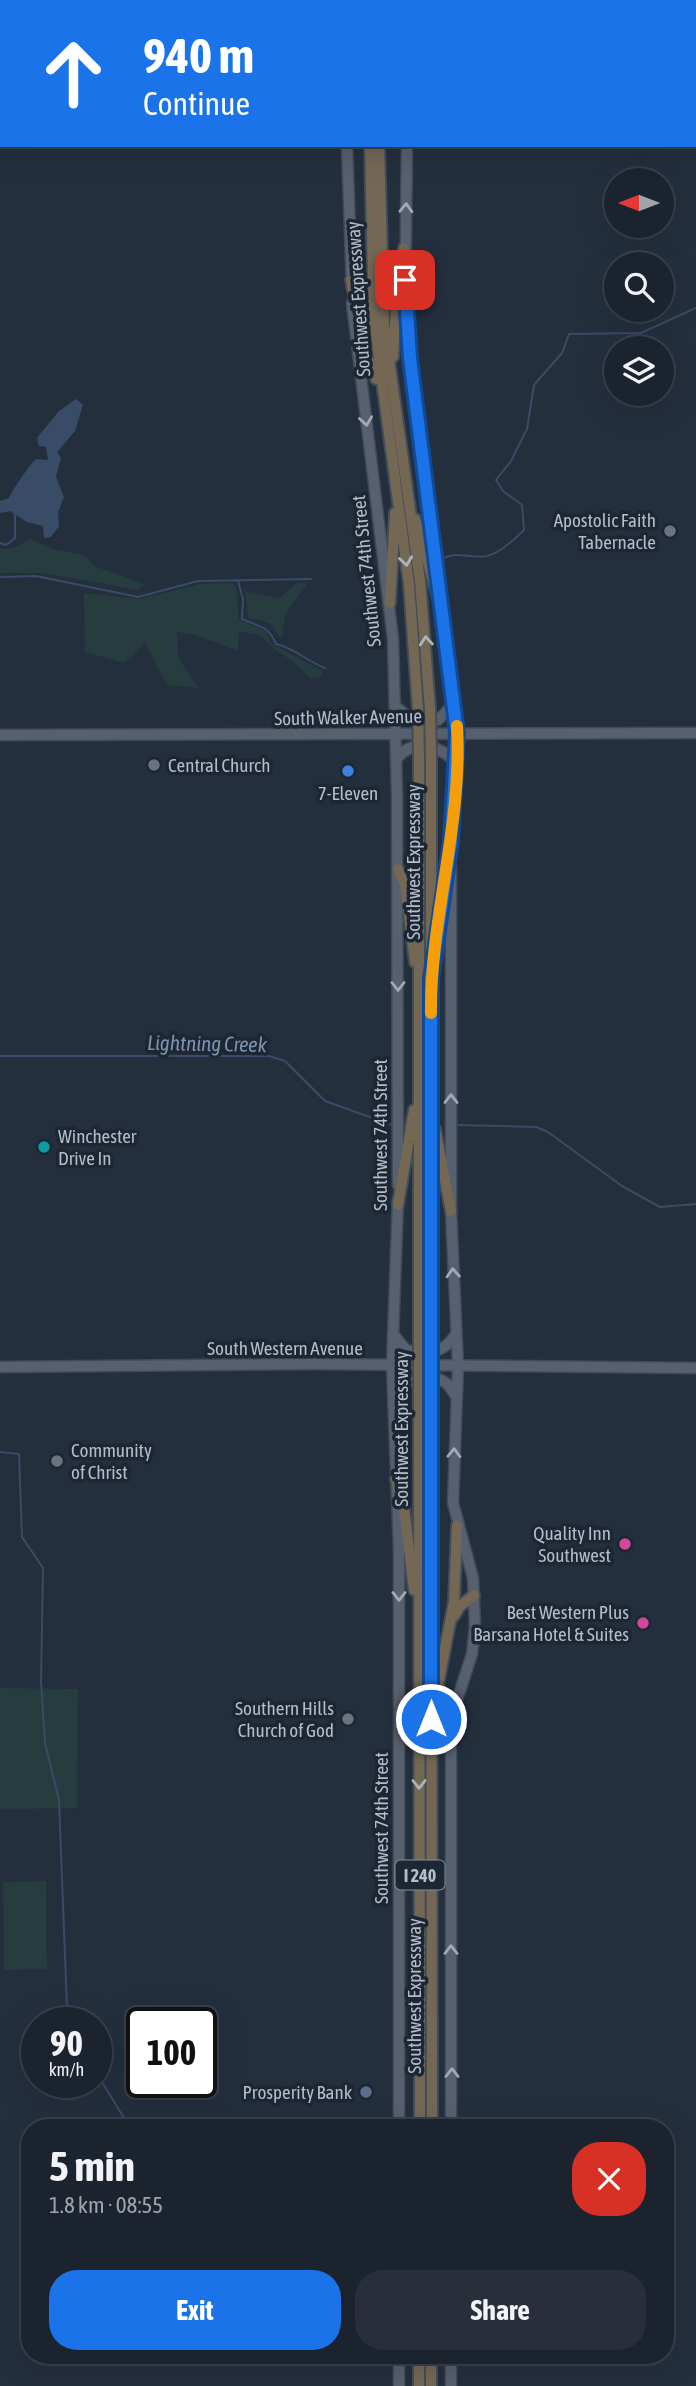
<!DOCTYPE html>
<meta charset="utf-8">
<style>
:root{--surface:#1b232e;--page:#282f3a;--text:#f1f3f6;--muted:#a0a4aa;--line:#39404a;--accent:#1a73e8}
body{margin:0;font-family:"Asap Condensed",sans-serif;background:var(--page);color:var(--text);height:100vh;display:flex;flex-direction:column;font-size:26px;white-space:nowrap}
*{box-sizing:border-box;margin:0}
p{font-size:23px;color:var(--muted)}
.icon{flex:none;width:38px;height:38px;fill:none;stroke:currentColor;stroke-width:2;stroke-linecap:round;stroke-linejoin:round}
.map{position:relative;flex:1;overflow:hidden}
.panel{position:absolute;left:21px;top:2119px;width:653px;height:245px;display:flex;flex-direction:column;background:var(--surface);border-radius:28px;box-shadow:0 7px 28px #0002,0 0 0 2px var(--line)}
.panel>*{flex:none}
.banner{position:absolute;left:0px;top:0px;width:696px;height:147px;box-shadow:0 7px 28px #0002,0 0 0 2px var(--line);background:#1a73e8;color:#fff;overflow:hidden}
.needle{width:46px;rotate:270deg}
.tools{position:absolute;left:604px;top:168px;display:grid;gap:14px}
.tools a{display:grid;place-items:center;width:70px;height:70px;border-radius:50%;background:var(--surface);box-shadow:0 7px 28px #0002,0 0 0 2px var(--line);font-size:35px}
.speed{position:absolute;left:21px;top:2007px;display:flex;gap:14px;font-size:35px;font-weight:700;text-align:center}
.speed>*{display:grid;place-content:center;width:91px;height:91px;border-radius:50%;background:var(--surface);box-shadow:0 7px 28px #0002,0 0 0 2px var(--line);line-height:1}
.speed small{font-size:18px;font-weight:400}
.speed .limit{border:4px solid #111;border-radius:10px;background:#fff;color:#111}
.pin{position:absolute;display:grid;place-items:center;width:60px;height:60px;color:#fff;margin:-30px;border-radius:14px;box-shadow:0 4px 10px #0006}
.me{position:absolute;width:77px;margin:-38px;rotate:0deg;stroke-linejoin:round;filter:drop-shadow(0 0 5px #0008)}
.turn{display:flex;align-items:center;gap:24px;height:147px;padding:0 28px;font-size:32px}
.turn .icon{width:91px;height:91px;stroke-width:2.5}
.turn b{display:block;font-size:49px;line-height:60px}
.round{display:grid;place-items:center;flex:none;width:74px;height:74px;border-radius:28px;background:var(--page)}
.overview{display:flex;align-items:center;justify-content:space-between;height:119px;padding:0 28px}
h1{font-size:42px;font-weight:700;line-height:52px}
.button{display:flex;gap:14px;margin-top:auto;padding:14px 28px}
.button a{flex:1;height:80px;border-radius:28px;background:var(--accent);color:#fff;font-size:28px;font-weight:700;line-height:80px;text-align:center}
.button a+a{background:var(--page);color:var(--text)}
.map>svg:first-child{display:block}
.green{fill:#263c3f}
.water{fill:#394c67}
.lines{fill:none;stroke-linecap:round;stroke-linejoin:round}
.stream{stroke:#394c67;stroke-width:2}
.major-casing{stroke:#414a57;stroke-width:13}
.highway-casing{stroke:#434c59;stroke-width:14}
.major{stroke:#56606e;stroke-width:10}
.highway{stroke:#746855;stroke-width:10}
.highway-bridge-casing{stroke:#434c59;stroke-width:14;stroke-linecap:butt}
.highway-bridge{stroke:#746855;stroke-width:10}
.oneway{stroke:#a1aab7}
.oneway2{stroke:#aeb4bd}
.route-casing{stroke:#114b97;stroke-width:18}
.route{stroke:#1a73e8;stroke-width:12}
.slow{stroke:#f59e0b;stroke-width:12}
.worship-dot{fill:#6b7280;stroke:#1d2633;stroke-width:2.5}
.shop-dot{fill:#3f7fe0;stroke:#1d2633;stroke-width:2.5}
.culture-dot{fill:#0f9aa8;stroke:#1d2633;stroke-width:2.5}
.hotel-dot{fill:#d1479c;stroke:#1d2633;stroke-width:2.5}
.service-dot{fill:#5c6f8a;stroke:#1d2633;stroke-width:2.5}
.labels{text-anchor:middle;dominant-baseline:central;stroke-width:7;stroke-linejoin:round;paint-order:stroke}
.shield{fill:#1d2633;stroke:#878f9c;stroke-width:2}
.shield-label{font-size:18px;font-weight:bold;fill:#b4bcc9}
.street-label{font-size:19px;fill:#b4bcc9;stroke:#1d2633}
.poi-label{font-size:19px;fill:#b4bcc9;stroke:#1d2633;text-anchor:end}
.water-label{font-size:21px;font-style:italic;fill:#7c92b1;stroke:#1d2633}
</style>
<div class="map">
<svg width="696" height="2386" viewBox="0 0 696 2386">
<rect width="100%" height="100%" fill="#242f3e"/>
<g class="green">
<path d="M30,539L52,549L85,555L94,566L144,584L138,590L41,573H0V549L13,548Z"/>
<path d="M231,583L236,586L239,620L266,631L272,644L321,670L323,676L310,679C294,656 274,655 262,636L239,631L238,651L195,635L177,632L178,658L199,688L167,685L145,643L124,663L85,652L84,593L140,599L200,584Z"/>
<path d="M297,583H308L286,613L281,639L270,623L248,618L245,591L279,598Z"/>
<path d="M0,1688L78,1689L77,1808L0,1809Z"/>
<path d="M46,1881L47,1969L4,1970L3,1882Z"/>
</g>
<path class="water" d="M76,399L83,405L75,431L57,452L61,458L56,477L64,497L58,512L59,526L51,537L44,538L43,526L27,522L10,511L0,513V501L9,498C12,491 29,465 36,459L48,460L46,447L39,446L37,438L59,411Z"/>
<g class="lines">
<g class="stream">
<path d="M141,2L142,0"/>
<path d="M0,84L2,80"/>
<path d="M0,543L6,545L15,538V513"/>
<path d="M442,559C457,550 470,559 487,556C500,553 515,539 524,530L522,505L503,491L496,480L511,461L527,429L534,385L562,353L569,334L641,333L696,308"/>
<path d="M0,577L36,576L138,597L198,581L311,579"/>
<path d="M238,581L243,599L242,619C259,627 268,625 276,644C293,647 308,662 325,668"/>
<path d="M0,1056H269L285,1061L325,1101L392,1125"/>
<path d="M457,1125L536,1127L548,1132L622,1186L660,1207L696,1204"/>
<path d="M0,1452L19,1454L22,1537L43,1568L41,1682L45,1743L59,1800L67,2009L72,2023"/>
<path d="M96,2072L130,2128"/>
</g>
<defs>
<g id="major">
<path d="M402,0V2"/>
<path d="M348,2V0"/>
<path d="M695,101H696"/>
<path d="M0,104H2"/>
<path d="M347,145L352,288"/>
<path d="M407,145L405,309L456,722L451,848"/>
<path d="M352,303L393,639L397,794L398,1185"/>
<path d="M395,706L411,719L438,720L454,704"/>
<path d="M0,735L696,733"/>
<path d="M397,758C414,738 440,745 456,763"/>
<path d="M451,867V1211L458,1366L453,1503L473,1578L475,1626L472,1654L454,1709L451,1738V2128"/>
<path d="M398,1200L392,1366L399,1549V2128"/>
<path d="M393,1334L406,1350C428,1355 445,1353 456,1334"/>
<path d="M0,1367L316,1364L696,1368"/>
<path d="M393,1392C403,1381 431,1371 446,1383C450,1386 453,1392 456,1396"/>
<path d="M399,2356V2386"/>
<path d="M451,2356V2386"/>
</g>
<g id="highway">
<path d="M369,0V2"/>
<path d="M380,0V2"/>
<path d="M370,145L374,321L409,584L418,709"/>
<path d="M379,145L384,324L420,581L430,709"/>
<path d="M351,280L369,362L376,379"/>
<path d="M393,357L398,274L404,248"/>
<path d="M415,519L444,617"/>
<path d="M390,603L395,513"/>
<path d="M431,757V1342"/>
<path d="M398,869L405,885L415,962"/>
<path d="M436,945L451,841"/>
<path d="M435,1129L451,1211"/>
<path d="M398,1205L414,1110"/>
<path d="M419,1342V757"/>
<path d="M419,1390L420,2128"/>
<path d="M431,1390L432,2128"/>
<path d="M396,1479L404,1508L414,1590"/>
<path d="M454,1616L460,1606L474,1595"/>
<path d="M436,1695L454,1602L457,1526"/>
<path d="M419,2356V2386"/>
<path d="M431,2356V2386"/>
</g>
</defs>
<use href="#major" class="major-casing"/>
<use href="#highway" class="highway-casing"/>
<use href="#major" class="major"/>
<use href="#highway" class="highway"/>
<defs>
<g id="highway-bridge">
<path d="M418,709L419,757"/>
<path d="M430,709L431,757"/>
<path d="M431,1342V1390"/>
<path d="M419,1390V1342"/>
</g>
</defs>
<use href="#highway-bridge" class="highway-bridge-casing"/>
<use href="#highway-bridge" class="highway-bridge"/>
</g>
<defs><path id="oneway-chevron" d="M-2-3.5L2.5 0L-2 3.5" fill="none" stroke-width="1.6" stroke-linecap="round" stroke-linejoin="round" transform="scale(1.75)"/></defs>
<g class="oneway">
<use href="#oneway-chevron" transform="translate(406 208) rotate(-88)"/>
<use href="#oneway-chevron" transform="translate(366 421) rotate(82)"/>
<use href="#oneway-chevron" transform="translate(398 986) rotate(90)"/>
<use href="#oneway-chevron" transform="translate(451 1099) rotate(-90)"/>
<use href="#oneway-chevron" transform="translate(453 1273) rotate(-93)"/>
<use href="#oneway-chevron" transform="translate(454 1453) rotate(-88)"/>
<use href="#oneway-chevron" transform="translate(399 1596) rotate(90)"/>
<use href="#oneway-chevron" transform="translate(451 1950) rotate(-90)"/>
<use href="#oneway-chevron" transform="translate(452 2073) rotate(-90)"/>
</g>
<g class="oneway2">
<use href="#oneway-chevron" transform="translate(406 561) rotate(82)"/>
<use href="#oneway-chevron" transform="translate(426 641) rotate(-95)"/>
<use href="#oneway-chevron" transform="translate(419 1784) rotate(90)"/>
</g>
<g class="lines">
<defs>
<path id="route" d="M405,280L410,358L457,733L451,841L431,979V1719"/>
</defs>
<use href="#route" class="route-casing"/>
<use href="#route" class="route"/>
<path class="slow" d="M431,1013C430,917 463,823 457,726"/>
</g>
<g class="worship-dot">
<circle cx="670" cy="531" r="7"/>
<circle cx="154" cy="765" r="7"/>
<circle cx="57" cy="1461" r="7"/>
<circle cx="348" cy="1719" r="7"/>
</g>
<circle class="shop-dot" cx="348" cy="771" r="7"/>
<circle class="culture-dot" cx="44" cy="1147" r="7"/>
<g class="hotel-dot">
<circle cx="625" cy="1544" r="7"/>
<circle cx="643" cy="1623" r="7"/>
</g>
<circle class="service-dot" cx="366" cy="2092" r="7"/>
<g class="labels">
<rect class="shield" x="395.5" y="1860.5" width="49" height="29" rx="5"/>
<g class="shield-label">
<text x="420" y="1875">I 240</text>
</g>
<g class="street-label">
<text transform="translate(358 299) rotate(-94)">Southwest Expressway</text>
<text transform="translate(366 571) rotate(-96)">Southwest 74th Street</text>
<text transform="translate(348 717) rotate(-1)">South Walker Avenue</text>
<text transform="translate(413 862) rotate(-90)">Southwest Expressway</text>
<text transform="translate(380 1135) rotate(-90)">Southwest 74th Street</text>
<text x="285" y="1348">South Western Avenue</text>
<text transform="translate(401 1429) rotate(-90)">Southwest Expressway</text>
<text transform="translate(381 1828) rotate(-90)">Southwest 74th Street</text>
<text transform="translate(414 1996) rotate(-90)">Southwest Expressway</text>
</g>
<g class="poi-label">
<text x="656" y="520">Apostolic Faith<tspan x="656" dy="22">Tabernacle</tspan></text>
<text x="168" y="765" text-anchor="start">Central Church</text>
<text x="348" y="793" text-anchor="middle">7-Eleven</text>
<text x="58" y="1136" text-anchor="start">Winchester<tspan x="58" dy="22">Drive In</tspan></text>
<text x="71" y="1450" text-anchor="start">Community<tspan x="71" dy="22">of Christ</tspan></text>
<text x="611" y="1533">Quality Inn<tspan x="611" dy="22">Southwest</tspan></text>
<text x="629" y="1612">Best Western Plus<tspan x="629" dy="22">Barsana Hotel &amp; Suites</tspan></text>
<text x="334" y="1708">Southern Hills<tspan x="334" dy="22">Church of God</tspan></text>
<text x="352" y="2092">Prosperity Bank</text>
</g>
<g class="water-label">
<text transform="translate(207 1043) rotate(1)">Lightning Creek</text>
</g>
</g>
</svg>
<div class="tools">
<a><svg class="needle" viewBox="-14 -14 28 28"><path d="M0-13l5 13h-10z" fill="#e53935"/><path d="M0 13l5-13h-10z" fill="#a0a4aa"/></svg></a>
<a><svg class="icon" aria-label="search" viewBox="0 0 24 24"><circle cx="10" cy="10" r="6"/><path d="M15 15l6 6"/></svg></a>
<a><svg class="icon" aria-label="layers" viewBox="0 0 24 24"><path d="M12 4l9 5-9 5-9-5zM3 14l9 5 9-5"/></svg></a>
</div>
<div class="speed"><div>90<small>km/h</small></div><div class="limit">100</div></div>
<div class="pin" style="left:405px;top:280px;background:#d93025"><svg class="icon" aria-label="arrive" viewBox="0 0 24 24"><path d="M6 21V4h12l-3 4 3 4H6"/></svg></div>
<svg class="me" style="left:431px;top:1719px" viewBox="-20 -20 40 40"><circle r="17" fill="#1a73e8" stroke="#fff" stroke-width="3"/><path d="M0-11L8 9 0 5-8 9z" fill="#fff"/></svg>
<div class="banner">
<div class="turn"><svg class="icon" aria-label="ahead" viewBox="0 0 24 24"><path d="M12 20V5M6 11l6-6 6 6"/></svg><div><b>940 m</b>Continue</div></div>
</div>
<section class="panel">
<div class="overview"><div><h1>5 min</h1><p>1.8 km · 08:55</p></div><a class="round" style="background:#d93025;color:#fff"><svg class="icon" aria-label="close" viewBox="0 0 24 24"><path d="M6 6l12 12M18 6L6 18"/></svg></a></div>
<div class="button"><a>Exit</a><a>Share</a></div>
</section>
</div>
